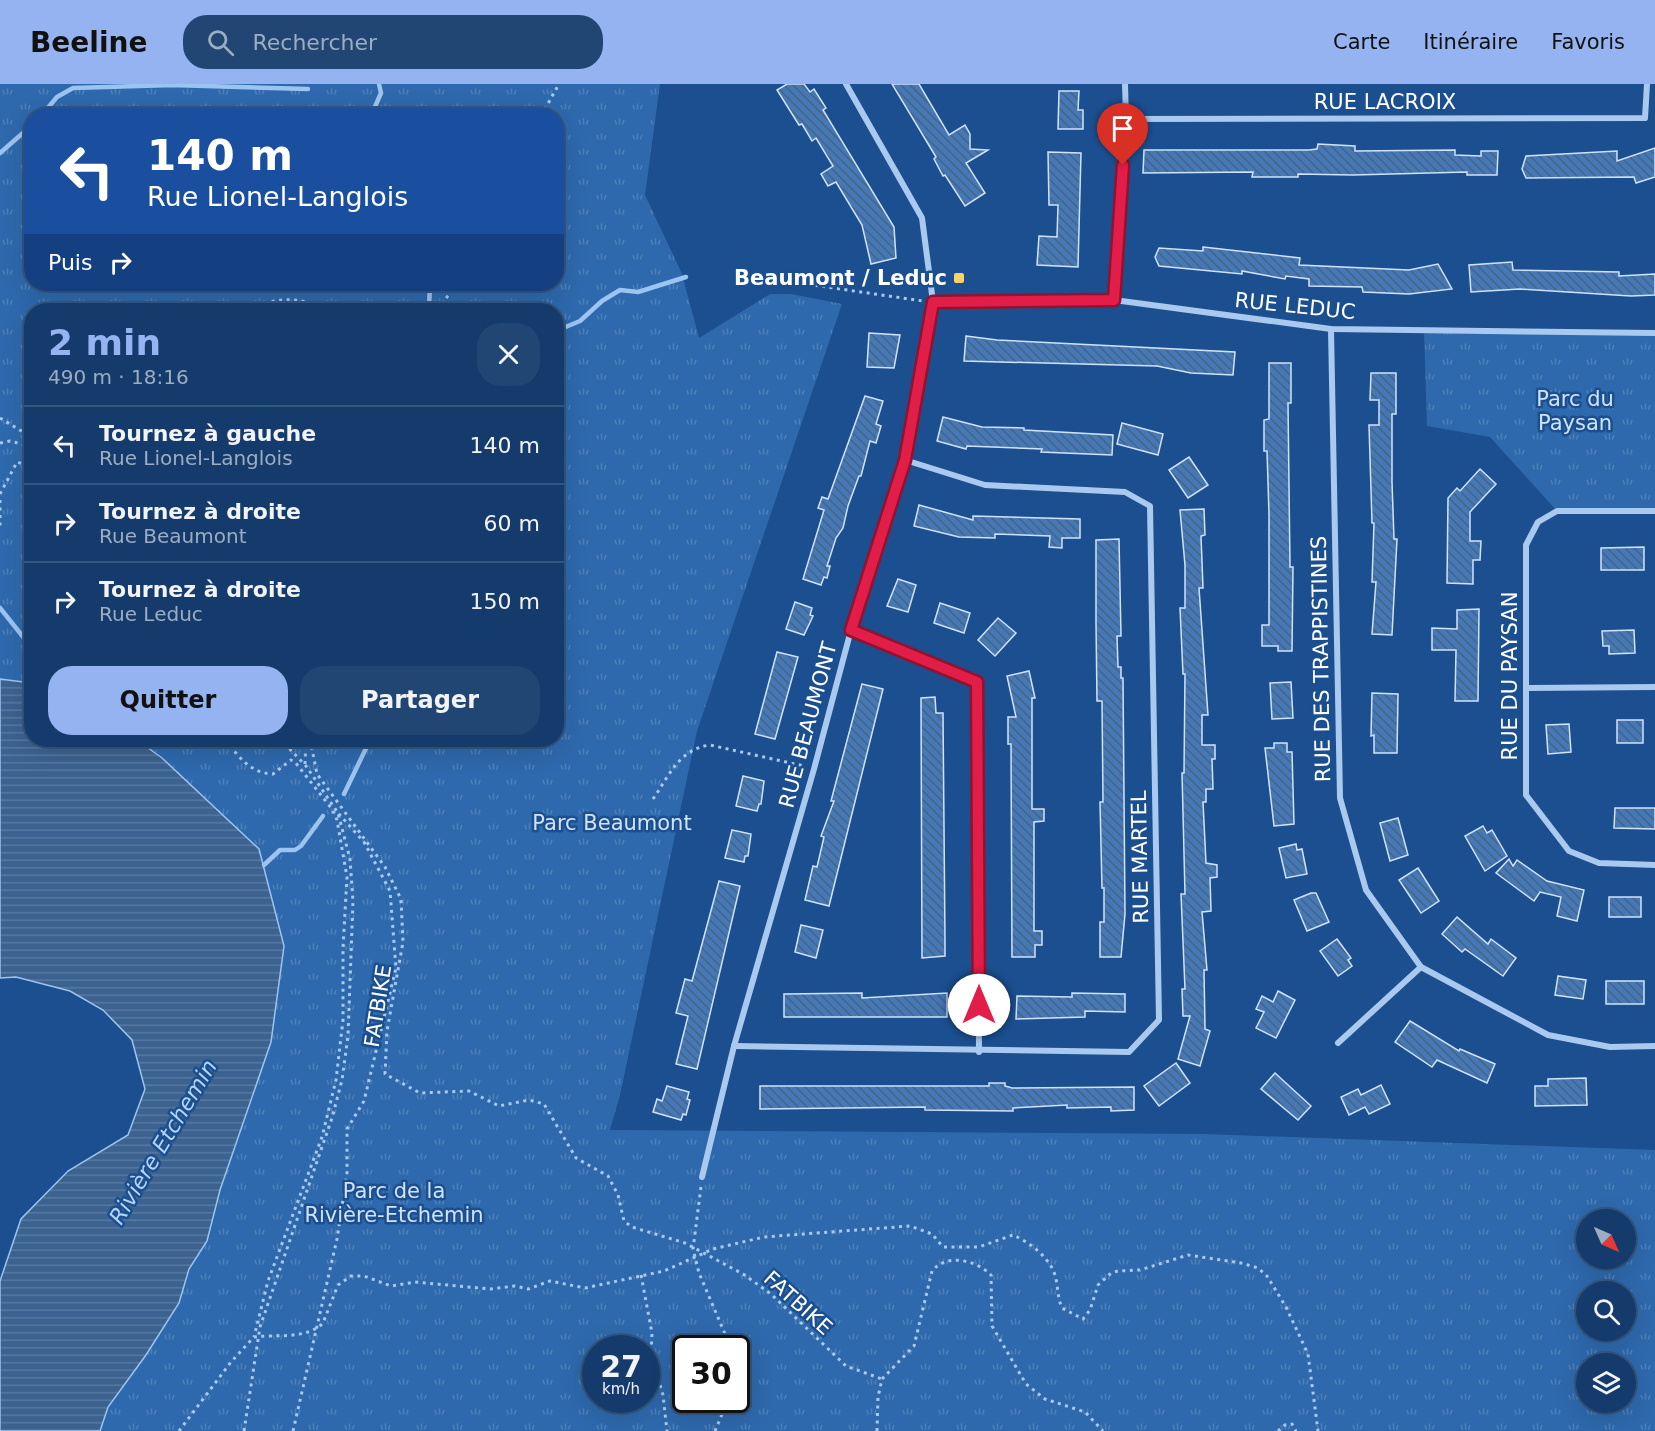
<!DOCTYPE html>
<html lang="fr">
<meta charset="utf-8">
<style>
:root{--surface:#143b6b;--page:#214673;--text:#f1f3f6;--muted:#9dadc1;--line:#33557e;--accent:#95b2f1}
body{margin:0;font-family:"DejaVu Sans",sans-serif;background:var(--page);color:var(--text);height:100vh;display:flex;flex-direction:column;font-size:22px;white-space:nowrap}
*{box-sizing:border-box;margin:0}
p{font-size:20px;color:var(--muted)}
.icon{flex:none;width:33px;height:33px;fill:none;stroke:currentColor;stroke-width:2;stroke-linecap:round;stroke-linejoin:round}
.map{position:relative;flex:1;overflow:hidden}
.side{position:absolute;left:24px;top:219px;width:540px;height:444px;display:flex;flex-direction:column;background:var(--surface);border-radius:24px;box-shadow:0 6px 24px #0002,0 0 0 2px var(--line)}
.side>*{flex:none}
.top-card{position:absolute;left:24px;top:24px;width:540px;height:183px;border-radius:24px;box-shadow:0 6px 24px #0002,0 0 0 2px var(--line);background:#1a4fa0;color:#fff;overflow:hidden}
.needle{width:39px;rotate:135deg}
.fabs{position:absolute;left:1576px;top:1125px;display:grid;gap:12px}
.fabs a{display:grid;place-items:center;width:60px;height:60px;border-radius:50%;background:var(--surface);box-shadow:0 6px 24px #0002,0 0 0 2px var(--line);font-size:30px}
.speed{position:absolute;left:582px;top:1251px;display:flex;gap:12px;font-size:30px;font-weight:700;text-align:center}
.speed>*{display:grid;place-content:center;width:78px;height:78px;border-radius:50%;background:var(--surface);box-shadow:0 6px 24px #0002,0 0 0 2px var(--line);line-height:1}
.speed small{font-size:15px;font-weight:400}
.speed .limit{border:3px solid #111;border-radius:9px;background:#fff;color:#111}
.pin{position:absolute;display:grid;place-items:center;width:51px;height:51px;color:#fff;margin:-62px -26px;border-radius:50% 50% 50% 0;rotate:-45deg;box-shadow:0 0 6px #0007}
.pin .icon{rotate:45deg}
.me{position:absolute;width:66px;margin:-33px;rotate:0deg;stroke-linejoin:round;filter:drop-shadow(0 0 4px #0008)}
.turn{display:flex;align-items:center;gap:21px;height:126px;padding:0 24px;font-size:27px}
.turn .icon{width:78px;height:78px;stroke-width:2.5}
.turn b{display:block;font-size:42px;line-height:51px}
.then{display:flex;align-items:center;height:57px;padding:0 24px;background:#0003;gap:12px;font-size:22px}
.round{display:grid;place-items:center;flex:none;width:63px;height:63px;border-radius:24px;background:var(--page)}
.overview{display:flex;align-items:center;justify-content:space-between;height:102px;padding:0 24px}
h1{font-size:36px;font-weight:700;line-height:45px;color:var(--accent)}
.cta{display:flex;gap:12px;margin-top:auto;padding:12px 24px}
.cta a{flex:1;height:69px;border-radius:24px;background:var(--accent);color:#111;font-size:24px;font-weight:700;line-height:69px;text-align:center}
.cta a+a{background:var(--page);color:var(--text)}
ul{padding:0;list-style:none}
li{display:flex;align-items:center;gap:18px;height:78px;padding:0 24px;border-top:2px solid var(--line)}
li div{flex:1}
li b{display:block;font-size:22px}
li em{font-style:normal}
header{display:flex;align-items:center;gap:36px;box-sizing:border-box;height:84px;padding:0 30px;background:var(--accent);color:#111}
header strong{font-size:28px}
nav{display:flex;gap:33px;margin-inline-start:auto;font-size:21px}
.search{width:420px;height:54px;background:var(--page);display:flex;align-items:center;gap:15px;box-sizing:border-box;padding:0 21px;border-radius:24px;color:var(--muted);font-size:22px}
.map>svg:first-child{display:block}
.park{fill:url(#park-tufts);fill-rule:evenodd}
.water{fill:url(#water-rules);stroke:#9cc4f0;stroke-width:1.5}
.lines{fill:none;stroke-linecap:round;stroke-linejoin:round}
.stream{stroke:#9cc4f0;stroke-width:4.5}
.building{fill:url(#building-back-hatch);stroke:#cfe3fa;stroke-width:1.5}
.path{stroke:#a9c9ee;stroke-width:3;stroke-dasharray:3 4.5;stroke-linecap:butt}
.street{stroke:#a9c9ee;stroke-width:6}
.route-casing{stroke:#92132f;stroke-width:15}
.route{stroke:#e11d48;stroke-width:10}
.poi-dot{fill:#ffd166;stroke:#1b4f8f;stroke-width:2}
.labels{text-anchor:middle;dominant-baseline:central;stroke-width:5;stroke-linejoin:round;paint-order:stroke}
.street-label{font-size:21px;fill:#fff;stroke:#1b4f8f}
.poi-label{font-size:21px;font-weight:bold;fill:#fff;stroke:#1b4f8f;text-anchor:end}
.park-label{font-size:21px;fill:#cfe3fa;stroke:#1b4f8f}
.water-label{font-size:22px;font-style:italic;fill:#b5d3f5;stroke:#1b4f8f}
</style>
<header>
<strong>Beeline</strong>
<div class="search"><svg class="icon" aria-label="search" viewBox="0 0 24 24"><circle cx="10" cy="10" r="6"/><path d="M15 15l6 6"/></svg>Rechercher</div>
<nav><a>Carte</a><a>Itinéraire</a><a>Favoris</a></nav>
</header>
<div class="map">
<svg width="1655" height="1347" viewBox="0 0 1655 1347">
<defs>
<pattern id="park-tufts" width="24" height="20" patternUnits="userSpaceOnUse" patternTransform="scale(1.5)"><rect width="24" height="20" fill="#2e69ad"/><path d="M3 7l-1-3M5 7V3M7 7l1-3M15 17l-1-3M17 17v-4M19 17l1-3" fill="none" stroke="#4d80b9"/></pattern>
<pattern id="water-rules" width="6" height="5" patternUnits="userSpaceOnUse" patternTransform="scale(1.5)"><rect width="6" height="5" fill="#3c6290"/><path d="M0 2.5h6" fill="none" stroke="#597aa1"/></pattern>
<pattern id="building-back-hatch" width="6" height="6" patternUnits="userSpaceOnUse" patternTransform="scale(1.5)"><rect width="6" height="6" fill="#4478b7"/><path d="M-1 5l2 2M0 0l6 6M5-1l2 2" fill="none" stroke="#486282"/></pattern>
</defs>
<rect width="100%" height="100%" fill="#1b4f8f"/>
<g class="park">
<path d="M0,0H660L645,111L682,190L699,254L770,210H791L842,220L697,647L620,1011L610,1046L1204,1050L1655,1066V1347H4L218,969L0,744ZM32,32H556V200H32ZM32,226H556V656H32ZM1587,1136H1626V1174H1587ZM1587,1208H1626V1246H1587ZM596,1264H646V1316H596ZM686,1264H736V1316H686ZM1587,1280H1626V1318H1587Z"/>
<path d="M1424,247L1655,249V427H1557L1490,353L1427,342Z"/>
</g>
<path class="water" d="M0,595L31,599L32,656H137L162,674L259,765L284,862L271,958L220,1106L207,1157L189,1185L179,1219L146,1271L108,1323L100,1347H0V1197L21,1135L68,1087L128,1051L145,1005L132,956L103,926L70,907L16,893L0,894Z"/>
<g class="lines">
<g class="stream">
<path d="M41,32L57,13L73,4L172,1L308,5"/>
<path d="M371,32L381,9L379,0"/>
<path d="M0,69L32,41"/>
<path d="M429,224L430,200"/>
<path d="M556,247L580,237L602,217L620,206L638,208L686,193"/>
<path d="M0,524L24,554L32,594"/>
<path d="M344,710L370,656"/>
<path d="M264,781L280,766H295L301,762L323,732"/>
</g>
</g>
<g class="building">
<path d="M787,0H804L810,8L814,5L826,24L823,26L894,143L896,174L871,180L862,141L836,98L828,102L821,90L833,82L816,54L812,57L802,40L799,41L777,6Z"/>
<path d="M892,0H919L949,51L965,41L970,50V65L988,66L966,79L985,109L965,122L945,91L943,92L934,75L936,73Z"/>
<path d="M1059,7H1079L1078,26H1083V45H1058Z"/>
<path d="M1318,60L1355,62V67L1455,66V71L1481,72V67H1498L1497,91H1467V88L1353,91L1298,90V93H1252L1253,88L1143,89L1144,66H1309L1317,65Z"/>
<path d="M1655,64V93L1636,99L1634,93L1526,94L1522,85L1526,72L1617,67V77Z"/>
<path d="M1048,68L1081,69L1078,183L1037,181L1039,152L1057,153L1058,121H1049Z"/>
<path d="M1203,163L1300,174L1299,181L1409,186L1438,180L1452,205L1409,210L1363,208L1362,203L1309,202V195L1286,192L1285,195L1242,187V190L1159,182L1155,173L1159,164L1203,167Z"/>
<path d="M1512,178L1513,186L1619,188V192L1655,190V211L1631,212L1520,205L1471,208L1469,181Z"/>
<path d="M869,249L900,251L894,284L867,283Z"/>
<path d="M966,252L997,256L1235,268L1233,291L1191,289L1157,282L964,277Z"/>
<path d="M1269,279H1291V319H1288L1290,483H1293L1292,567H1278V562H1262V541H1269V430L1267,367H1264V336L1269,335Z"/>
<path d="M1371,289H1396V330H1392V398L1394,455H1397L1392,551L1372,550L1376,498H1372L1374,439H1372L1369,341H1379V316H1370Z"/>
<path d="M865,312L883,317L876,340L881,342L876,359L870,357L861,392H859L848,422L843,444L836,454L827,482H830L827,494L824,493L821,501L803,495L824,426L818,424L822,413L828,415Z"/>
<path d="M943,333L982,343L1024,344V346L1113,351L1112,371L1041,368L1042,365L967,362L966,365L937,357Z"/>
<path d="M1122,339L1163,350L1158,371L1117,360Z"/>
<path d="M1189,373L1208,401L1188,414L1169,386Z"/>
<path d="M1480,385L1496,400L1470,428V457H1481L1480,476H1473V500L1447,499L1448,414L1457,404L1460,407Z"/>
<path d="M919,421L973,436V432L1080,435V454H1062V464L1049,463L1050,452L995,450V454L959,453L914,442Z"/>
<path d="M1204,425L1205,451L1201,452L1203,504H1199L1208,631H1202V661H1215V675H1212L1213,705H1206V718H1203L1206,779L1217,781V793L1210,794L1211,827L1202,828L1207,886H1204L1205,945L1210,947L1200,982L1178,975L1190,932H1183L1182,905H1185L1181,810H1185L1182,689H1184L1185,590H1183L1180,524H1185V481L1180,426Z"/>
<path d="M1119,455L1121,552H1117L1118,583H1121V594H1123L1125,830L1121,873H1100V838H1104V804H1102L1100,718H1103L1102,617H1097L1096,539V456Z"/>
<path d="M1644,463V486H1601V464Z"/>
<path d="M898,495L916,501L908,528L887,522Z"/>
<path d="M795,518L812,524L810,531L813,532L804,551L786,545Z"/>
<path d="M940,519L970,529L964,549L934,539Z"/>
<path d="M1479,525L1478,617H1455L1456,566H1432V544L1457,545V526Z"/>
<path d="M998,534L1016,549L995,572L978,556Z"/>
<path d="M1634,546L1635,569L1609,570V562H1603L1602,547Z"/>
<path d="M777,568L798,573L775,655L755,650Z"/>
<path d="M1029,587L1035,614H1032V725H1044V737L1034,738V847H1042V861H1035V873H1012L1011,660H1008V633H1016L1007,592Z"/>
<path d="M1291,598L1293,634L1272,635L1270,599Z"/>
<path d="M862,600L883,605L829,822L805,816L813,782L817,783L824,753L821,752L834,717H831Z"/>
<path d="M1372,609L1398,610L1397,669H1374V651L1371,652Z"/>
<path d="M935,613L936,629H943L945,856V872L922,874L921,614Z"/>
<rect x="1617" y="636" width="26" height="23"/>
<path d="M1569,640L1571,668L1548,670L1546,641Z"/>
<path d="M1274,659H1287V668H1292L1294,740L1274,742L1265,664H1274Z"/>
<path d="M743,692L764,697L761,720H759L757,727L736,722Z"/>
<path d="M1615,724H1655V745L1614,744Z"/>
<path d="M1398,734L1408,771L1390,777L1380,739Z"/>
<path d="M1483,742L1487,749L1492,746L1507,772L1485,787L1465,752Z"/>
<path d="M732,746L751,750L748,772H745L744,778L725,774Z"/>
<path d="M1296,760L1297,766L1302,765L1307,790L1286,794L1279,764Z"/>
<path d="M1509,775L1513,782L1517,776L1547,797L1584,806L1577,837L1557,832L1561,813L1540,808L1534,817L1496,789Z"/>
<path d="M1418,784L1439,817L1421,829L1399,796Z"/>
<path d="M719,797L740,802L697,985L676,980L688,932L676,929L685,895L692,897Z"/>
<path d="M1311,809H1316L1329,838L1307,847L1294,816Z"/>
<rect x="1609" y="813" width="32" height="20"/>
<path d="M1457,833L1488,860L1491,855L1516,874L1503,892L1465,865L1462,868L1442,850Z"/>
<path d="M801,841L823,846L816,874L795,868Z"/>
<path d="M1337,855L1351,874L1348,876L1352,882L1338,892L1320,867Z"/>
<path d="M1558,892L1586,896L1583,915L1555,911Z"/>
<rect x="1606" y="897" width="38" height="23"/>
<path d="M1278,907L1295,916L1276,954L1256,944L1264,928L1256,925L1262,912L1273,918Z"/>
<path d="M862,909V914L947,909V933H784V910Z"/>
<path d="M1072,909L1125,910V928L1085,927V933L1016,935L1017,912L1072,913Z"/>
<path d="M1410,937L1459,967L1460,965L1495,980L1487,999L1437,976L1432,983L1395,958Z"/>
<path d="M1176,979L1190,999L1159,1022L1144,1002Z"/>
<path d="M1275,989L1311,1022L1298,1036L1261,1005Z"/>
<path d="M1586,994L1587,1021L1535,1022V1002H1548V995Z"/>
<path d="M989,999H1005V1002L1012,1004L1134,1003V1026L1111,1027V1023L1067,1024V1021L1013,1024V1027L925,1026V1023L760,1025V1002H989Z"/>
<path d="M1381,1001L1390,1020L1369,1030L1365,1023L1349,1031L1341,1013L1358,1005L1361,1011Z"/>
<path d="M667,1002L689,1008L687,1015L690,1016L686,1031L683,1030L681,1036L653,1028L657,1015L662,1017Z"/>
</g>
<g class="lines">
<g class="path">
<path d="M541,32L559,0"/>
<path d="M785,197L923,217"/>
<path d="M243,226C271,216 296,209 324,226"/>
<path d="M437,226L457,200"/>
<path d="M0,334L23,348L32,357"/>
<path d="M0,359L10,357L32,363"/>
<path d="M26,381L32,378"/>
<path d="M0,410L17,378L26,381L32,397"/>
<path d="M0,416V445"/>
<path d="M225,656C239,672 249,689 273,690L291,676L295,678L332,725L337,736L347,793L343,864V936L336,996L322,1053L268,1197L254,1253"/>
<path d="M316,656L312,665L317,690L385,783L401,815L403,858L387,947L385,990L420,1009L469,1007L499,1022L529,1016L544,1020L576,1074L608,1092L618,1111L624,1137L632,1143L685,1159L743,1190L771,1210L846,1282L882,1295"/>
<path d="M305,680L306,656"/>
<path d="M653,715C669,692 679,665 710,661L804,682"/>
<path d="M701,1103L693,1165L699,1189L731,1264"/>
<path d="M641,1191L652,1249L651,1270L663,1311L667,1347"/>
<path d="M254,1253C276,1250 306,1256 323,1239L338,1201L351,1192H364L391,1202L415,1198L490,1205L515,1202L528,1205L550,1197L585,1204L664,1187L713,1165L764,1153L910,1142L932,1150L943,1163H979L1013,1151C1031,1159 1052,1175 1056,1195C1058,1205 1058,1215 1062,1224L1083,1235L1090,1226L1098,1201L1111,1189L1118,1187L1140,1186L1188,1171L1241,1179L1258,1184L1267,1192L1286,1223L1308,1270L1318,1347"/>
<path d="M179,1347L231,1278L254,1253"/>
<path d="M244,1347L260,1243L332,1034L342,996L348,952L353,817L350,775L338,729L306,682L281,656"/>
<path d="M293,1347L337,1155L347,1089V1045L364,1017L396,884L390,807L364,758L338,729"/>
<path d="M715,1347L728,1316"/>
<path d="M877,1347L878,1313L882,1295L914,1262L932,1187C947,1169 976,1176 991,1191L992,1242L1026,1300L1045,1315L1085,1328L1103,1347"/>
<path d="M1278,1347L1285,1341L1292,1340L1296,1347"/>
</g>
<g class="street">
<path d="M1126,35L1645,34L1647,0"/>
<path d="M1114,216L1126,35L1125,0"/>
<path d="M933,218L1114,216L1331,245L1655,249"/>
<path d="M1331,245L1340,714L1366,806L1421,883L1548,951L1610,963L1655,962"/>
<path d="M1655,427H1557L1538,438L1526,461V711L1569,767L1599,779L1655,781"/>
<path d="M851,546L977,598L979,968"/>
<path d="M1528,604L1655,603"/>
<path d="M1338,959L1421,883"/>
<path d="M734,962L1129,968L1159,936L1150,422L1125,408L985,401L905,376"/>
<path d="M702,1093L734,962L814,685L851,546L905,376L933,218L922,134L846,0"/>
</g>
</g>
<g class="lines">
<defs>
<path id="route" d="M979,921L977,598L851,546L905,376L933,218L1114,216L1123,81"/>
</defs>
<use href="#route" class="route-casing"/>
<use href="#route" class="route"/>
</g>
<rect class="poi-dot" x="953" y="188" width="12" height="12" rx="3"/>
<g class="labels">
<g class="street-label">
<text x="1385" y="18">RUE LACROIX</text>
<text transform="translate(1295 222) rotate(6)">RUE LEDUC</text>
<text transform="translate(1321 575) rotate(-91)">RUE DES TRAPPISTINES</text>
<text transform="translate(1510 592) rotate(-90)">RUE DU PAYSAN</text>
<text transform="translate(808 641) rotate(-75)">RUE BEAUMONT</text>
<text transform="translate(1140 773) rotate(-91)">RUE MARTEL</text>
<text transform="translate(378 922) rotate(-81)">FATBIKE</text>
<text transform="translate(798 1219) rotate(42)">FATBIKE</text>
</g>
<g class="poi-label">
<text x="947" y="194">Beaumont / Leduc</text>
</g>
<g class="park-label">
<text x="1575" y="315">Parc du<tspan x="1575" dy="24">Paysan</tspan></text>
<text x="612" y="739">Parc Beaumont</text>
<text x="394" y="1107">Parc de la<tspan x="394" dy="24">Rivière-Etchemin</tspan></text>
</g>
<g class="water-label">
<text transform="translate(163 1058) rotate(-59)">Rivière Etchemin</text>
</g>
</g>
</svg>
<div class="fabs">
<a><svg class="needle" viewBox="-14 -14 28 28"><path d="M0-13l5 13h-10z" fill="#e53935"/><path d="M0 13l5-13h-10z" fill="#9dadc1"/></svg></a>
<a><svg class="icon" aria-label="search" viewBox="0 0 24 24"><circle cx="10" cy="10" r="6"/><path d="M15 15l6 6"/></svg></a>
<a><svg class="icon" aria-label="layers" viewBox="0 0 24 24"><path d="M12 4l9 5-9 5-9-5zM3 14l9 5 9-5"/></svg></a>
</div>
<div class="speed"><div>27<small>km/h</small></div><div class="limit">30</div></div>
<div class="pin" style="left:1123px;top:81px;background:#d93025"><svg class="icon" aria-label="arrive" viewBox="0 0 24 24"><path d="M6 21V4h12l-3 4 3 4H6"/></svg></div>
<svg class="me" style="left:979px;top:921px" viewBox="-20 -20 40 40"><circle r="19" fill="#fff"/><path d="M0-13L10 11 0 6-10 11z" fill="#e11d48"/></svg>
<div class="top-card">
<div class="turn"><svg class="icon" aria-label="left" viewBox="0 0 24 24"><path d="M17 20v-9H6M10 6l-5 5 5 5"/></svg><div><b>140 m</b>Rue Lionel-Langlois</div></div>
<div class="then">Puis<svg class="icon" aria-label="right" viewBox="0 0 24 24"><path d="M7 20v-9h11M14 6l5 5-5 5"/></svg></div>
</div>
<section class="side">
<div class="overview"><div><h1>2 min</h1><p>490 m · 18:16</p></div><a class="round"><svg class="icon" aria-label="close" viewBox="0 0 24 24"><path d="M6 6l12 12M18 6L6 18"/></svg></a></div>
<ul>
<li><svg class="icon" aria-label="left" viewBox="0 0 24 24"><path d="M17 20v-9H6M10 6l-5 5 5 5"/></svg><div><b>Tournez à gauche</b><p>Rue Lionel-Langlois</p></div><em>140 m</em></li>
<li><svg class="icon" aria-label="right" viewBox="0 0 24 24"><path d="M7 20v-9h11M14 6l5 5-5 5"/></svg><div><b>Tournez à droite</b><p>Rue Beaumont</p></div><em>60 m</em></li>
<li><svg class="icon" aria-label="right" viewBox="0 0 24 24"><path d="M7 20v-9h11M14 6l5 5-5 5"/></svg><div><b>Tournez à droite</b><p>Rue Leduc</p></div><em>150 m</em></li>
</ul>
<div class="cta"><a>Quitter</a><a>Partager</a></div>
</section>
</div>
